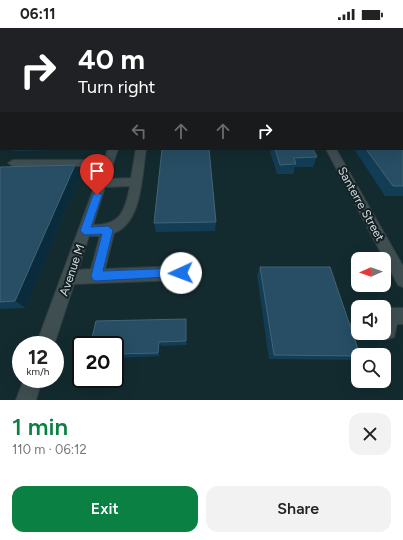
<!DOCTYPE html>
<meta charset="utf-8">
<style>
:root{--surface:#fff;--page:#f2f2f2;--text:#222;--muted:#767676;--accent:#0b8043}
body{margin:0;font-family:Figtree,sans-serif;background:var(--page);color:var(--text);height:100vh;display:flex;flex-direction:column;font-size:15px;white-space:nowrap}
*{box-sizing:border-box;margin:0}
p{font-size:13px;color:var(--muted)}
.icon{flex:none;width:22px;height:22px;fill:none;stroke:currentColor;stroke-width:2;stroke-linecap:round;stroke-linejoin:round}
.map{position:relative;height:372px;overflow:hidden}
.drawer{display:flex;flex-direction:column;background:var(--surface);flex:1}
.drawer>*{flex:none}
.guide{position:absolute;left:0px;top:0px;width:403px;height:122px;box-shadow:0 4px 16px #0002;background:#202124;color:#fff;overflow:hidden}
.needle{width:26px;rotate:268deg}
.fabs{position:absolute;left:351px;top:224px;display:grid;gap:8px}
.fabs a{display:grid;place-items:center;width:40px;height:40px;border-radius:8px;background:var(--surface);box-shadow:0 4px 16px #0002;font-size:20px}
.speed{position:absolute;left:12px;top:308px;display:flex;gap:8px;font-size:20px;font-weight:700;text-align:center}
.speed>*{display:grid;place-content:center;width:52px;height:52px;border-radius:50%;background:var(--surface);box-shadow:0 4px 16px #0002;line-height:1}
.speed small{font-size:10px;font-weight:400}
.speed .limit{border:2px solid #111;border-radius:6px;background:#fff;color:#111}
.pin{position:absolute;display:grid;place-items:center;width:34px;height:34px;color:#fff;margin:-41px -17px;border-radius:50% 50% 50% 0;rotate:-45deg;box-shadow:0 0 4px #0007}
.pin .icon{rotate:45deg}
.me{position:absolute;width:44px;margin:-22px;rotate:268deg;stroke-linejoin:round;filter:drop-shadow(0 0 3px #0008)}
.turn{display:flex;align-items:center;gap:14px;height:84px;padding:0 12px;font-size:18px}
.turn .icon{width:52px;height:52px;stroke-width:2.5}
.turn b{display:block;font-size:28px;line-height:34px}
.lanes{display:flex;align-items:center;height:38px;padding:0 12px;background:#0003;justify-content:center;gap:20px;direction:ltr}
.lanes .off{opacity:.35}
.round{display:grid;place-items:center;flex:none;width:42px;height:42px;border-radius:12px;background:var(--page)}
.headline{display:flex;align-items:center;justify-content:space-between;height:68px;padding:0 12px}
h1{font-size:24px;font-weight:600;line-height:30px;color:var(--accent)}
.button{display:flex;gap:8px;margin-top:auto;padding:8px 12px}
.button a{flex:1;height:46px;border-radius:12px;background:var(--accent);color:#fff;font-size:16px;font-weight:600;line-height:46px;text-align:center}
.button a+a{background:var(--page);color:var(--text)}
.status{display:flex;justify-content:space-between;align-items:center;height:28px;padding:0 20px;background:var(--surface);direction:ltr}
.status svg{height:11px;fill:currentColor}
.map>svg:first-child{display:block}
.built{fill:#132b2f;fill-rule:evenodd}
.lines{fill:none;stroke-linecap:round;stroke-linejoin:round}
.minor-casing{stroke:#333d3f;stroke-width:2}
.minor{fill:#3e4e51;fill-rule:evenodd}
.wall{fill:#123d55}
.shaded-wall{fill:#0a2b3b}
.building{fill:#274e64;stroke:#426477}
.route{fill:#1a73e8;stroke:#114b97}
.labels{text-anchor:middle;dominant-baseline:central;stroke-width:4;stroke-linejoin:round;paint-order:stroke}
.street-label{font-size:12px;fill:#d3dcde;stroke:#132124}
</style>
<div class="status"><b>06:11</b><svg viewBox="0 0 49 12"><path d="M0 12V9h3v3zM5 12V6h3v6zM10 12V3h3v9zM15 12V0h3v12zM26 1h20v11H26zM47 4h2v5h-2z"/></svg></div>
<div class="map">
<svg width="403" height="372" viewBox="0 0 403 372">
<rect width="100%" height="100%" fill="#132124"/>
<path class="built" d="M0,0H403V372H0ZM1,1H402V121H1ZM358,231H384V257H358ZM358,279H384V305H358ZM21,317H55V351H21ZM81,317H115V351H81ZM358,327H384V353H358Z"/>
<g class="lines">
<defs>
<g id="minor">
<rect x="125" y="0" width="4" height="1"/>
<rect x="184" y="0" width="4" height="1"/>
<rect x="261" y="0" width="4" height="1"/>
<rect x="381" y="0" width="5" height="1"/>
<rect x="402" y="6" width="1" height="2"/>
<rect x="0" y="8" width="1" height="4"/>
<path d="M1,24V28L0,29V25Z"/>
<rect x="0" y="34" width="1" height="4"/>
<rect x="402" y="90" width="1" height="6"/>
<path d="M108,121H118L108,151L131,150L136,121H146C142,147 142,195 114,205L105,241L181,238L186,240L188,245L186,250L181,252L74,256L54,317H36L102,138H13L8,135L13,132H104ZM130,158C125,183 121,197 93,197L105,159ZM89,208H100L91,241L78,242Z"/>
<path d="M326,121H336L403,238V259L398,257Z"/>
<path d="M390,280H403V296H397L394,309L388,311L378,309L377,305H384V283Z"/>
<path d="M353,295H358V305H365L364,309L358,311L347,309L345,303L347,297Z"/>
<path d="M24,351H42L36,372H16Z"/>
</g>
</defs>
<use href="#minor" class="minor-casing"/>
<use href="#minor" class="minor"/>
</g>
<g class="wall">
<path d="M0,0H70L69,1H1V4H0Z"/>
<path d="M402,18H403V60L402,59Z"/>
<path d="M403,100V168H385L354,121H402Z"/>
<path d="M12,121H60L59,122L13,123Z"/>
<path d="M271,121H313L317,129L313,139H295L293,146H277L270,124Z"/>
<path d="M75,137L80,147L26,280L0,281V139Z"/>
<path d="M216,194L215,203L156,204L154,195Z"/>
<path d="M260,239L358,327V329L350,332L269,331L257,247Z"/>
<path d="M187,295V317L161,318L160,328L117,330L115,328V317H95L91,314Z"/>
</g>
<g class="shaded-wall">
<path d="M60,0H70L69,1H59Z"/>
<path d="M120,0H125L124,1H119Z"/>
<path d="M1,89V106L0,107V90Z"/>
<path d="M75,137L80,147L26,280L15,273Z"/>
<path d="M186,291L187,295V317L186,313Z"/>
<path d="M159,314L161,318L160,328L158,325Z"/>
</g>
<g class="building">
<path d="M48,0H60L59,1H47Z"/>
<path d="M95,0H120L119,1H94Z"/>
<rect x="216" y="0" width="23" height="1"/>
<path d="M295,0H330L331,1H296Z"/>
<rect x="402" y="18" width="1" height="29"/>
<path d="M1,42V89L0,90V43Z"/>
<path d="M402,100H403V158H393L366,121H402Z"/>
<path d="M162,121H209L216,194L154,195Z"/>
<path d="M275,121H313L317,129L294,130L296,136L280,137Z"/>
<path d="M75,137L15,273L0,274V139Z"/>
<path d="M260,239H330L360,327H358V328L274,327Z"/>
<path d="M186,291V313L159,314L158,325L115,326L114,317L115,313L91,314L96,293Z"/>
</g>
<path class="route" d="M97,164L102,167L91,199L108,198L113,202L103,243L181,240L185,241L187,245L185,248L96,253L93,252L91,248L102,206L85,207L80,203L93,167Z"/>
<g class="labels">
<g class="street-label">
<text transform="translate(361 176) rotate(61)">Santerre Street</text>
<text transform="translate(72 242) rotate(-71)">Avenue M</text>
</g>
</g>
</svg>
<div class="fabs">
<a><svg class="needle" viewBox="-14 -14 28 28"><path d="M0-13l5 13h-10z" fill="#e53935"/><path d="M0 13l5-13h-10z" fill="#767676"/></svg></a>
<a><svg class="icon" aria-label="sound" viewBox="0 0 24 24"><path d="M4 9h4l5-4v14l-5-4H4zM17 9q2 3 0 6"/></svg></a>
<a><svg class="icon" aria-label="search" viewBox="0 0 24 24"><circle cx="10" cy="10" r="6"/><path d="M15 15l6 6"/></svg></a>
</div>
<div class="speed"><div>12<small>km/h</small></div><div class="limit">20</div></div>
<div class="pin" style="left:97px;top:167px;background:#d93025"><svg class="icon" aria-label="arrive" viewBox="0 0 24 24"><path d="M6 21V4h12l-3 4 3 4H6"/></svg></div>
<svg class="me" style="left:181px;top:245px" viewBox="-20 -20 40 40"><circle r="19" fill="#fff"/><path d="M0-13L10 11 0 6-10 11z" fill="#1a73e8"/></svg>
<div class="guide">
<div class="turn"><svg class="icon" aria-label="right" viewBox="0 0 24 24"><path d="M7 20v-9h11M14 6l5 5-5 5"/></svg><div><b>40 m</b>Turn right</div></div>
<div class="lanes"><svg class="icon off" aria-label="left" viewBox="0 0 24 24"><path d="M17 20v-9H6M10 6l-5 5 5 5"/></svg><svg class="icon off" aria-label="ahead" viewBox="0 0 24 24"><path d="M12 20V5M6 11l6-6 6 6"/></svg><svg class="icon off" aria-label="ahead" viewBox="0 0 24 24"><path d="M12 20V5M6 11l6-6 6 6"/></svg><svg class="icon" aria-label="right" viewBox="0 0 24 24"><path d="M7 20v-9h11M14 6l5 5-5 5"/></svg></div>
</div>
</div>
<section class="drawer">
<div class="headline"><div><h1>1 min</h1><p>110 m · 06:12</p></div><a class="round"><svg class="icon" aria-label="close" viewBox="0 0 24 24"><path d="M6 6l12 12M18 6L6 18"/></svg></a></div>
<div class="button"><a>Exit</a><a>Share</a></div>
</section>
